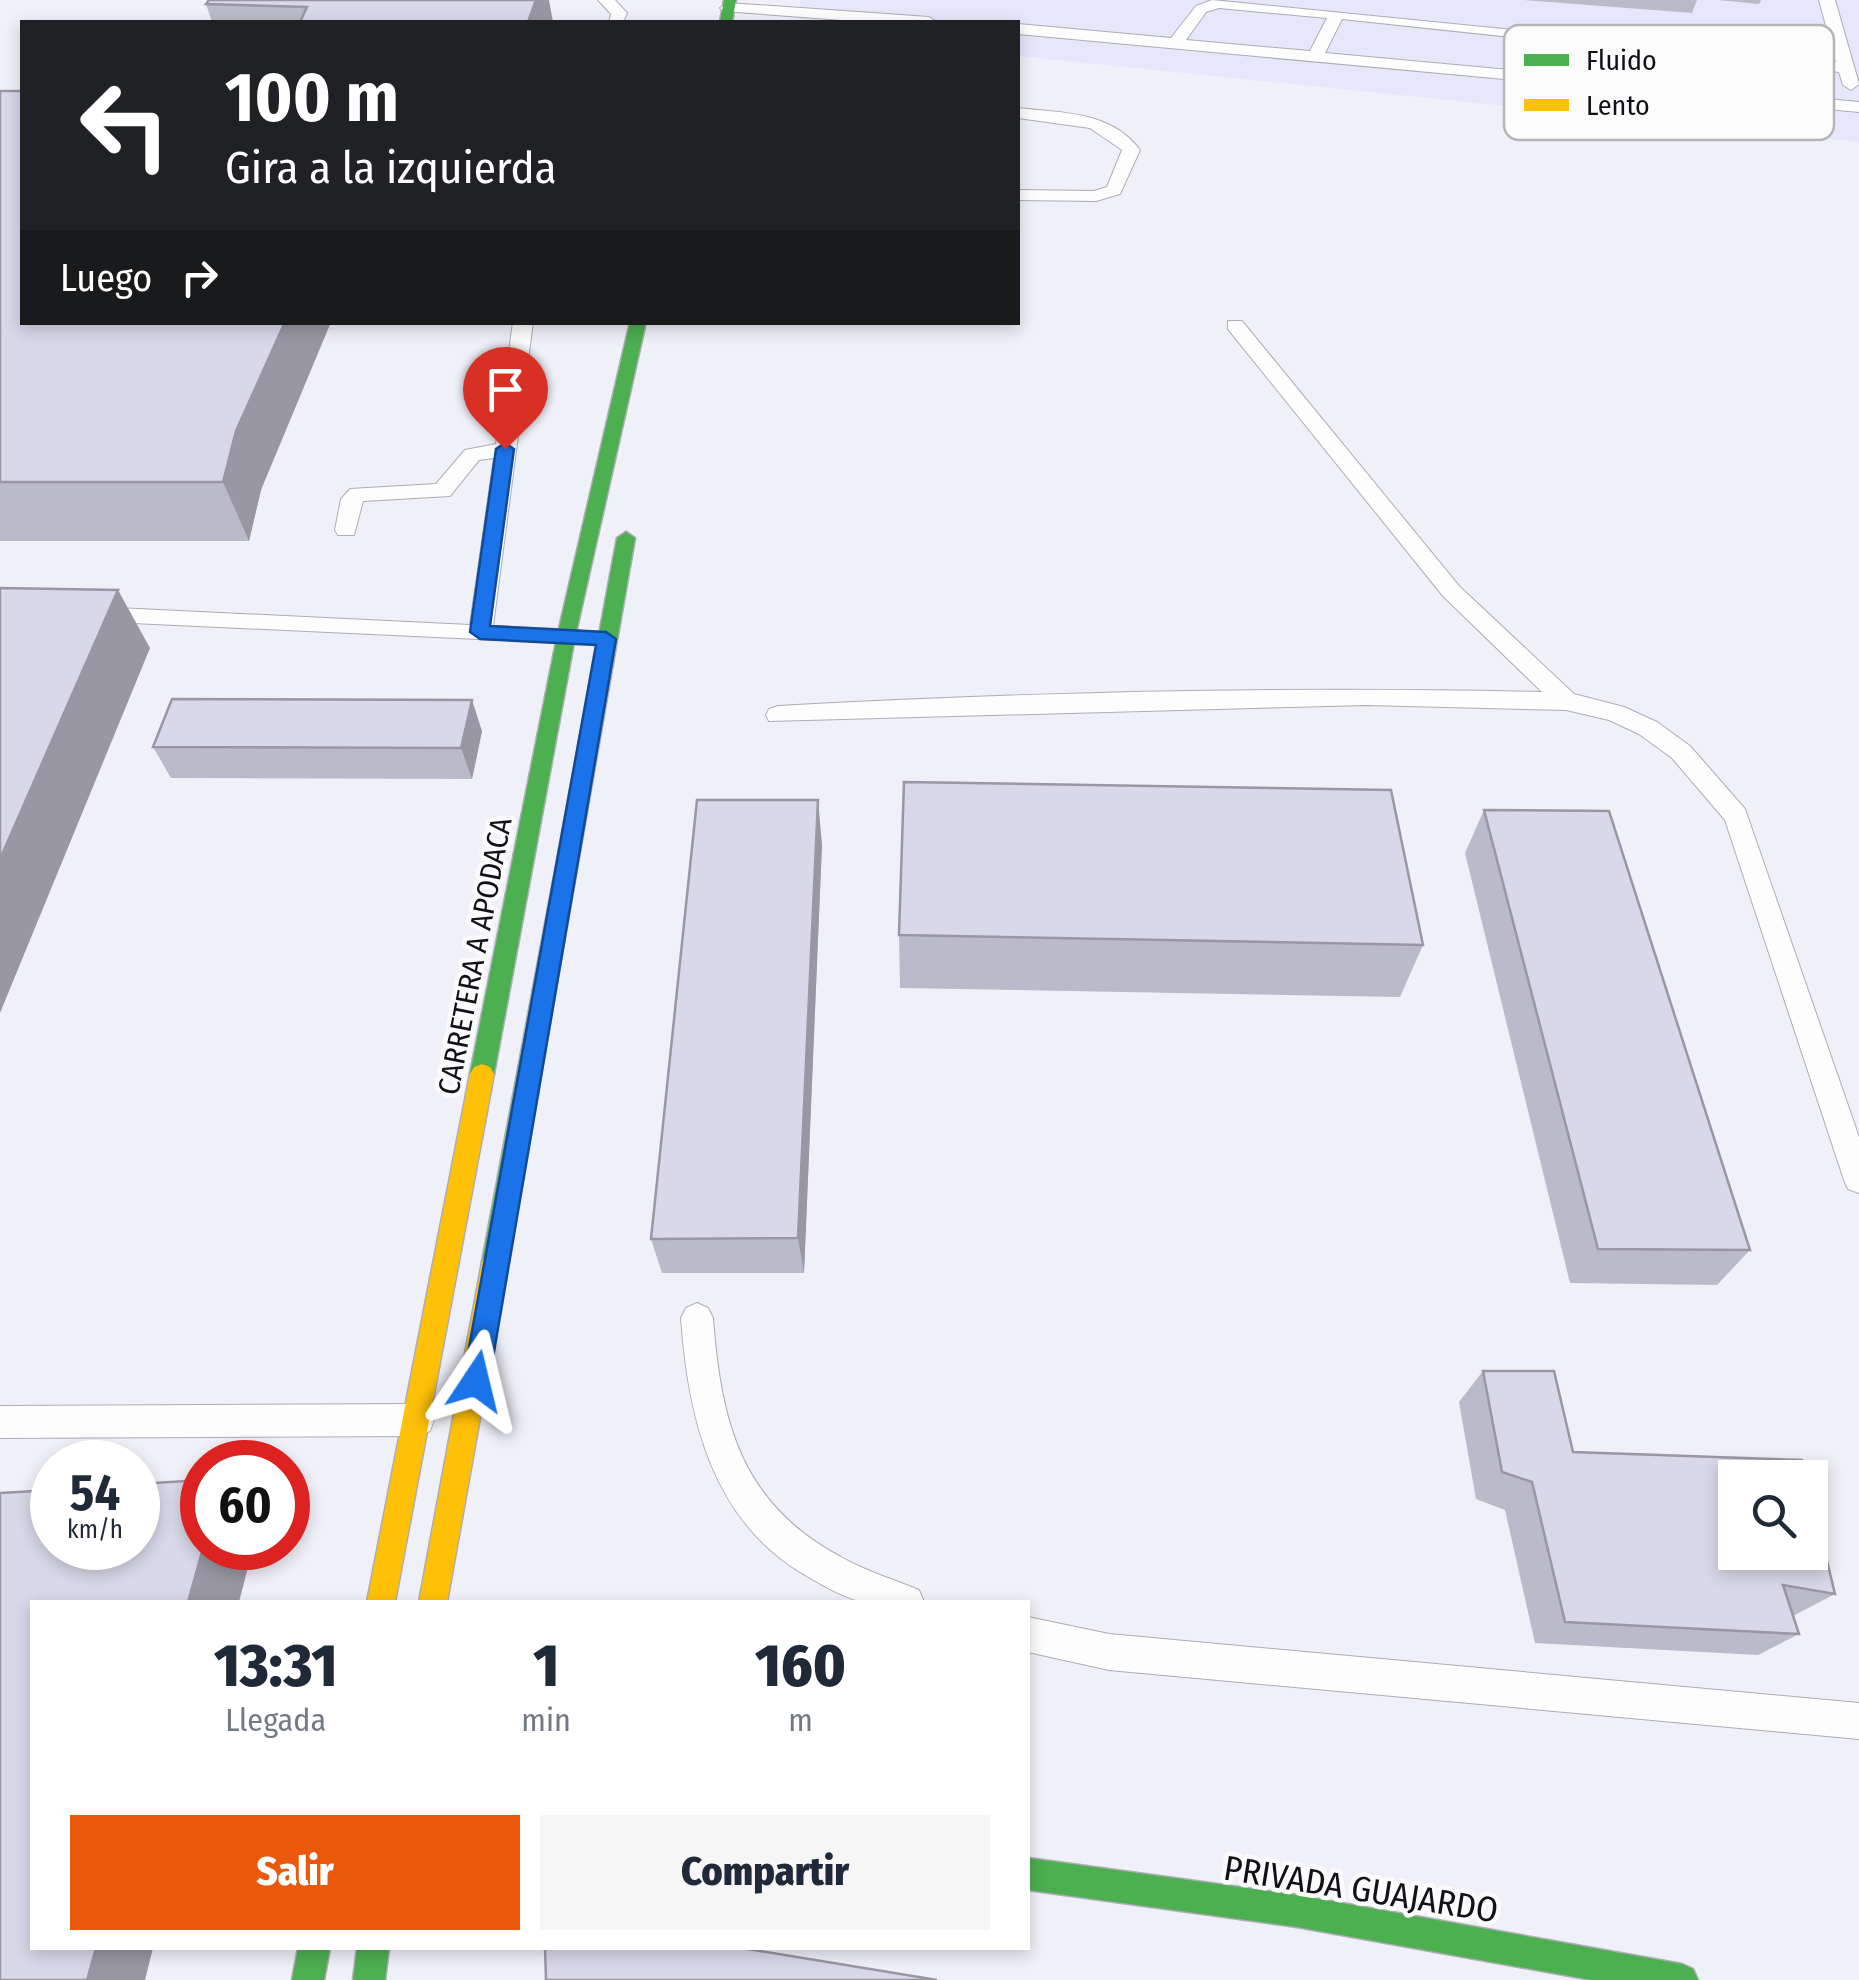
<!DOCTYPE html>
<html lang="es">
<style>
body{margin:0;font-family:"Fira Sans Condensed",sans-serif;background:#f6f6f7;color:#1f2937;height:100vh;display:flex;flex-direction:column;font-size:38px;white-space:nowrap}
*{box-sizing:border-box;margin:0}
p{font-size:32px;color:#747a83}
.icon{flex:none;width:55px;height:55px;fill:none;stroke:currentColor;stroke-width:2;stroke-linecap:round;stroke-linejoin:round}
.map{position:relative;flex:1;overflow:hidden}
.sheet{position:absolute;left:30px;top:1600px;width:1000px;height:350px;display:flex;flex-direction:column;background:#fff;border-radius:0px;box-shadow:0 5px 15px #0003}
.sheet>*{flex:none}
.top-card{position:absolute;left:20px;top:20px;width:1000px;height:305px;border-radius:0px;box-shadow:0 5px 15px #0003;background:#202124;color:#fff;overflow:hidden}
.tools{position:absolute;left:1718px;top:1460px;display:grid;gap:20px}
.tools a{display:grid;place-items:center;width:110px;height:110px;border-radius:0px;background:#fff;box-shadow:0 5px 15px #0003;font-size:50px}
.speed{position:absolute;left:30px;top:1440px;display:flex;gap:20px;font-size:50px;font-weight:700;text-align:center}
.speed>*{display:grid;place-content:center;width:130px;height:130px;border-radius:50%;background:#fff;box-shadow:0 5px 15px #0003;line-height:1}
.speed small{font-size:25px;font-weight:400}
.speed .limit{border:15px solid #d22;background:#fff;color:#111}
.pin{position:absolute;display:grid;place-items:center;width:85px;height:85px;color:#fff;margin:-102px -42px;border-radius:50% 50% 50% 0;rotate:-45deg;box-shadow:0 0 10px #0007}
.pin .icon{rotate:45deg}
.me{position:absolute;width:110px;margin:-55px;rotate:10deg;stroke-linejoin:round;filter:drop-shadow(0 0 8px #0008)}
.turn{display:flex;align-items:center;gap:35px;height:210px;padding:0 40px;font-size:45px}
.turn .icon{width:130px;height:130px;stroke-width:2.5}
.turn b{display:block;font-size:70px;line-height:85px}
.then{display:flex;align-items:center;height:95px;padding:0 40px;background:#0003;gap:20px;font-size:38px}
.eta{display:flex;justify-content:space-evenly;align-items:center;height:170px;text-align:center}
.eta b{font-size:60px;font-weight:800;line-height:70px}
.button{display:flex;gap:20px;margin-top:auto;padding:20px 40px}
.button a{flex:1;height:115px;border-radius:0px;background:#ea580c;color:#fff;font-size:40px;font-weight:800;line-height:115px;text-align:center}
.button a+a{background:#f6f6f7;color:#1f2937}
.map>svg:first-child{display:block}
.built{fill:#e7e7fb}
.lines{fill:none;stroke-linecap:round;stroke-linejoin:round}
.lane-casing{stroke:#adadb4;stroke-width:2}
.fast-casing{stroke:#adadb4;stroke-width:3}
.slow-casing{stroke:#adadb4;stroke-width:3}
.lane{fill:#fdfdfe;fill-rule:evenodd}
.fast{fill:#4caf50;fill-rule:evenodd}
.slow{fill:#ffc107;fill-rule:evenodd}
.wall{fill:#bbbac8}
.shaded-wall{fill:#9897a3}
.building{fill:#d9d8e9;stroke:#9897a3;stroke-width:2.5}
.route{fill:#1a73e8;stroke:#114b97;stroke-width:2.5}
.labels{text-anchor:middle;stroke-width:9;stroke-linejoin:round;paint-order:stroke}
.street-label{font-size:30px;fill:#111118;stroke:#fbfbfb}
.near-street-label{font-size:35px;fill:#111118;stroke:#fbfbfb}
.key{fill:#fbfbfb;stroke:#b5b5b7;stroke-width:2.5}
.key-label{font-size:28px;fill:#111118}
</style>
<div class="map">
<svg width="1859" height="1980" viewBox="0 0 1859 1980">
<rect width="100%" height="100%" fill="#f0f0f9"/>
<path class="built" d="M800,0h1059v142l-841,-86v-34h-219z"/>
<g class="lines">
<g class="lane-casing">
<path id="lane" d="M598,0h17l12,13 -4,9h-14l2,-8z
M1212,0l624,62 -17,-62h16l24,84 -8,6 -8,-5 -4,-13 -497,-53 -17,34 534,49v10l-841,-78v-10l153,14 25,-32zM1219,8l108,10 -17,33 -124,-11 20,-28z
M728,3l201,14 8,5h-68l-146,-11 -3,-3z
M1018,108c44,5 93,3 122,42l-20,44 -24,7 -78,-1v-10l76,1 13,-4 15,-37 -32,-22 -72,-10z
M1228,321h14l217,265 115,108 50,13 33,15 33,24 55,63 114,328v56l-11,-4 -4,-9 -119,-360 -53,-62 -33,-24 -30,-14 -43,-10 -200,-5 -597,16 -3,-6 3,-6 9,-3c254,-14 509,-20 764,-14l-99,-96 -215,-267z
M513,322h20l-40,304 87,4 12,8 -4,6 -498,-23v-12l8,-2 372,18 24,-167 -15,2 -29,36 -87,5 -9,34h-16l-3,-5 6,-31 9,-10 86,-5 29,-34 31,-6z
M697,1303l11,5 5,10c8,105 28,186 128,239 24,14 52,22 78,33l5,12c-19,0 -43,4 -61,0 -22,-5 -44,-19 -63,-30 -89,-55 -112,-156 -119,-254l5,-10z
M418,1404l12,5 4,11 -4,11 -12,5 -418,2v-32z
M1028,1617l81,17 750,69v36l-750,-69 -81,-18z"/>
</g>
<g class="fast-casing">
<path id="fast" d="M724,0h12l-4,22h-12z
M630,322h16l-71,315 -81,437 -4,7 -8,3 -8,-3 -4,-7 87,-437z
M626,532l9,6 -127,724 -4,8 -9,4 -9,-4 -4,-8 135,-724z
M1028,1858l269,37 385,69 11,5 5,11h-106l-295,-53 -269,-37z
M298,1948h32l-6,32h-32z
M357,1948h32l-4,32h-32z"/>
</g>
<g class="slow-casing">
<path id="slow" d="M482,1064l8,3 4,7 -99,528h-28l103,-528 4,-7z
M495,1250l9,4 4,8 -61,340h-28l63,-340 4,-8z"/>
</g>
<use href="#lane" class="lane"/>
<use href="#fast" class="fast"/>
<use href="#slow" class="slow"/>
</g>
<path class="wall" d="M209,0l344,22h-341l-6,-18z
M1524,0h173l-5,13z
M1718,0h43l-2,4z
M0,91l261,399 -12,51h-249z
M482,731l-10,48 -301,-1 -18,-31z
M1484,810l266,440 -33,35 -147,-2 -105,-430z
M822,844l-18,429h-142l-11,-34z
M899,935l524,10 -23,52 -500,-9z
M1483,1371l90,81 262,142 -42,22 6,18 -41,21 -223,-12 -30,-133 -29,-11 -17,-97z"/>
<path class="shaded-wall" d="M536,0h13l4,22h-25z
M285,322h46l-70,168 -12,51 -26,-59 13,-51z
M118,590l32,58 -150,365v-154z
M472,700l10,31 -10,48 -11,-31z
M818,800l4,44 -18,429 -6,-35z
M203,1548h50l-14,54h-51z
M96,1948h57l-8,32h-58z"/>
<path class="building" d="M209,0h327l-8,22h-228l7,-15 -101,-3z
M0,91h22v231h263l-49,109 -13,51h-223z
M0,588l118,2 -118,269z
M172,699l300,1 -11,48 -308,-1z
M904,782l487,8 32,155 -524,-10z
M697,800h121l-20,438 -147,1z
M1484,810l125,1 141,439 -152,-1z
M1483,1371h71l19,81 229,8 5,18h-72v74h75v-61l25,103 -52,-9 16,49 -234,-12 -33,-140 -30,-10z
M202,1480l1,68 -15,54h-156v346h64l-9,32h-87v-487l52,-3v58h86v-64z
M545,1948h197l195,32h-391z"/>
<path class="route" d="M505,443l9,6 -24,177 116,6 10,7 -127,742 -4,9 -9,4 -9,-4 -4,-9 133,-736 -116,-6 -10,-7 26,-183z"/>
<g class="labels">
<g class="street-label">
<text transform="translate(475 956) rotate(-79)" y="10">CARRETERA A APODACA</text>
</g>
<g class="near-street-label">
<text transform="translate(1361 1889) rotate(9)" y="12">PRIVADA GUAJARDO</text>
</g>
</g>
<rect x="1504" y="25" width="330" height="115" rx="15" class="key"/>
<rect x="1524" y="54" width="45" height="12" fill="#4caf50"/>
<rect x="1524" y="99" width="45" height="12" fill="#ffc107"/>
<g class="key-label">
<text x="1586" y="70">Fluido</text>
<text x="1586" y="115">Lento</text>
</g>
</svg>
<div class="tools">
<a><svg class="icon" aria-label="search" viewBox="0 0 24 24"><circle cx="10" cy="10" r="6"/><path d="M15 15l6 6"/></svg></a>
</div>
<div class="speed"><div>54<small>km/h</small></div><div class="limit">60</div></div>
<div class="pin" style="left:505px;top:449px;background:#d93025"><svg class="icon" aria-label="arrive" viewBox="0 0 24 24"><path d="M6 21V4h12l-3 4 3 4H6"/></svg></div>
<svg class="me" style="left:476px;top:1381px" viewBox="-20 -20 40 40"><path d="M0-17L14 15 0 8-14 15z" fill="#1a73e8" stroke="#fff" stroke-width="4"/></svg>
<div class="top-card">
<div class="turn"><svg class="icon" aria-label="left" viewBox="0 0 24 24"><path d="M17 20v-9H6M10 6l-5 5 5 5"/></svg><div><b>100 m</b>Gira a la izquierda</div></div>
<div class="then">Luego<svg class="icon" aria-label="right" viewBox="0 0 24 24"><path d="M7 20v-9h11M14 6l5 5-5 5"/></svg></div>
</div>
<section class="sheet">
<div class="eta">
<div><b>13:31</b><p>Llegada</p></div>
<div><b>1</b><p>min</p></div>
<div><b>160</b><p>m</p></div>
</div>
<div class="button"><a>Salir</a><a>Compartir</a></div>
</section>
</div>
